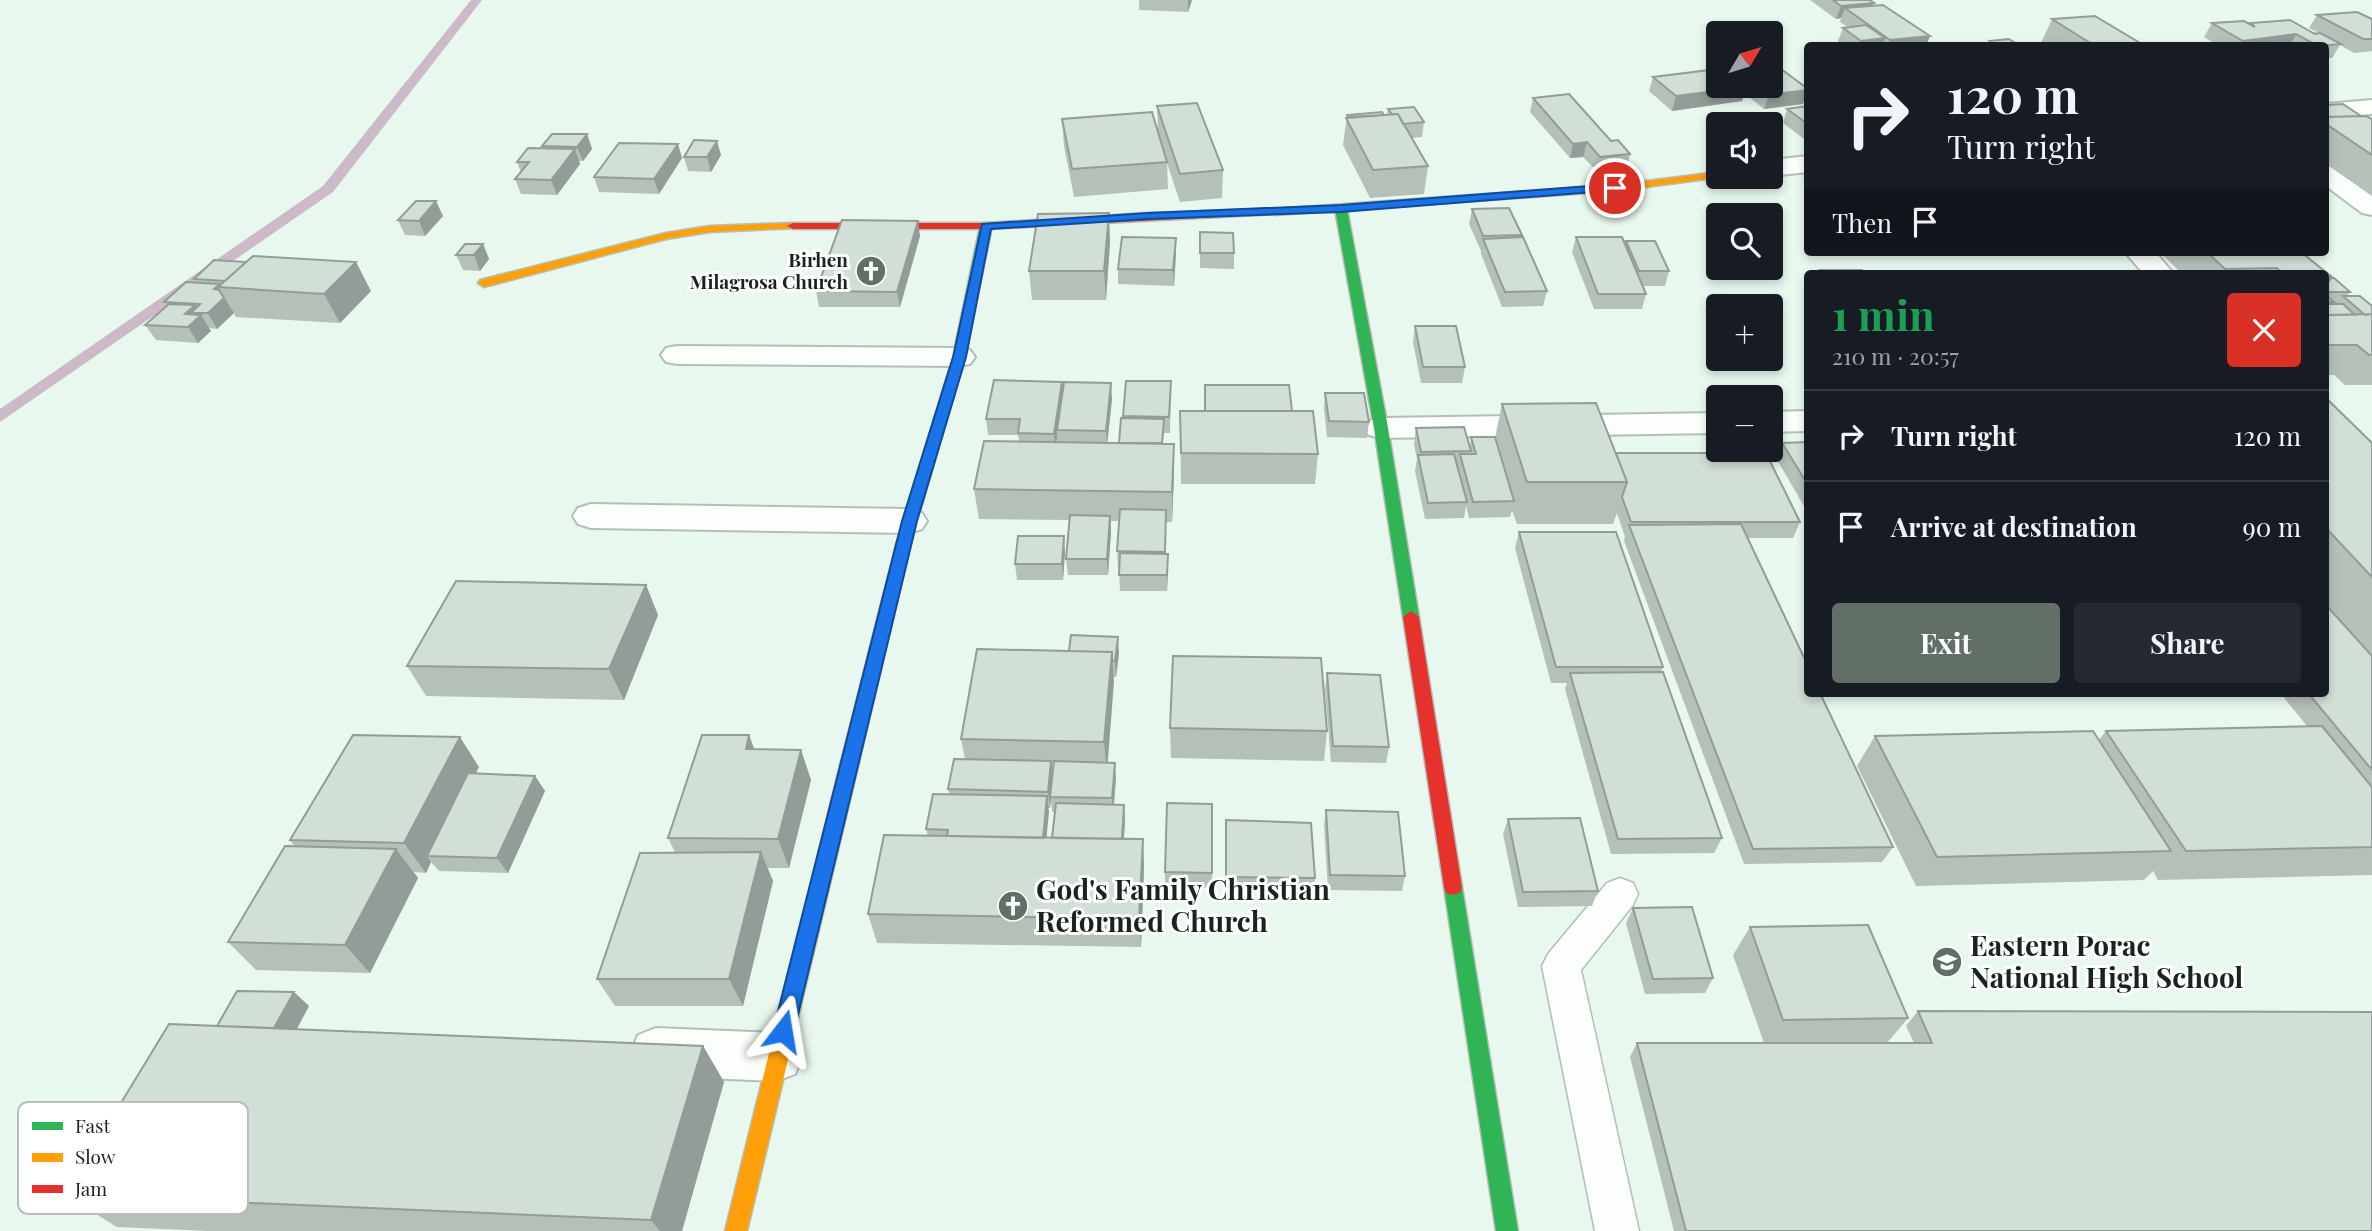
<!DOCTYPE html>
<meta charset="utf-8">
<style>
body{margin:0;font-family:"Playfair Display",serif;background:#242831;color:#f1f3f6;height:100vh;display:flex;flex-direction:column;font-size:26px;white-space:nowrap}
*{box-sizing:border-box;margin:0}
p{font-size:23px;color:#9ea1a6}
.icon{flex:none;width:38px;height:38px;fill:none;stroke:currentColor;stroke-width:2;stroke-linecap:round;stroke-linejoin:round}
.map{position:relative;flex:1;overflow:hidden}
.details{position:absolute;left:1804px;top:270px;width:525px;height:427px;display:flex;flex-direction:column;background:#171b24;border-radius:7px;box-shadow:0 4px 10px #0003}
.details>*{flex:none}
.guide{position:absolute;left:1804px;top:42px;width:525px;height:214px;border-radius:7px;box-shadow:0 4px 10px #0003;background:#171b24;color:#f1f3f6;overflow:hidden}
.needle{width:46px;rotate:52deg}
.fabs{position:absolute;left:1706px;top:21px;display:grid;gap:14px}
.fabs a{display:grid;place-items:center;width:77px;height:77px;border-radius:7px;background:#171b24;box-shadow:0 4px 10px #0003;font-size:35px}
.pin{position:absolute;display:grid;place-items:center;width:60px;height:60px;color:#fff;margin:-30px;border:4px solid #fff;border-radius:50%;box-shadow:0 2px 7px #0007}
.me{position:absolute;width:77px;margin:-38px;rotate:14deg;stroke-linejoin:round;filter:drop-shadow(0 0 5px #0008)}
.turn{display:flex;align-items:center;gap:24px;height:147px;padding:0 28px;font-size:32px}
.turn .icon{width:91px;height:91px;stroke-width:2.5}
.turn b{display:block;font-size:49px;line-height:60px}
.then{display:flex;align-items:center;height:66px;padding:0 28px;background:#0003;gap:14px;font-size:26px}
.round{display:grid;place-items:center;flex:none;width:74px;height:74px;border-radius:7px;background:#242831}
.summary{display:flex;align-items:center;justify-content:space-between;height:119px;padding:0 28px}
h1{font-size:42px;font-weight:700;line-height:52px;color:#1e9e55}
.cta{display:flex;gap:14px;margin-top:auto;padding:14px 28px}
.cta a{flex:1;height:80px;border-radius:7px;background:#616f66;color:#fff;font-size:28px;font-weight:700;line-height:80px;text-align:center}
.cta a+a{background:#242831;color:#f1f3f6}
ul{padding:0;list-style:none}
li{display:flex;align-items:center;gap:21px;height:91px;padding:0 28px;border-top:2px solid #363941}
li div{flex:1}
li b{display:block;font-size:26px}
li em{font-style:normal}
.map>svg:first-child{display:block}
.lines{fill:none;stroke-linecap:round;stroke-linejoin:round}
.stream{fill:#cdbac8;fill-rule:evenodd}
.lane-casing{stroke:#b3bfb6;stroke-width:3}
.street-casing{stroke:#b3bfb6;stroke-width:4}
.fast-casing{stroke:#b3bfb6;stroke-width:3}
.slow-casing{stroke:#b3bfb6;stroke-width:3}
.jam-casing{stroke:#b3bfb6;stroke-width:3}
.lane{fill:#fcfefc;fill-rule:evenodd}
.street{fill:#fcfefc;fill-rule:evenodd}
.fast{fill:#30b455;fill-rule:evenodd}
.slow{fill:#ff9f0a;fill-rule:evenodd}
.jam{fill:#e5322d;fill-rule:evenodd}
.wall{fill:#b5c0b8;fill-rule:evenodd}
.shaded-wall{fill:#939c96}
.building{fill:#d2dfd6;stroke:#939c96;stroke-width:2}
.route{fill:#1a73e8;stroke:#114b97;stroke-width:2}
.labels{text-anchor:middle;stroke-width:6;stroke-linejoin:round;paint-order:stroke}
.far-poi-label{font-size:19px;font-weight:bold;fill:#18251c;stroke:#fff;text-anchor:end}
.near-poi-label{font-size:28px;font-weight:bold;fill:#18251c;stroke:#fff;text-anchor:start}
.key{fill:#fff;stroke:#babebb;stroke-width:2}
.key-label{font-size:19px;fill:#18251c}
</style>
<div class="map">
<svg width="2372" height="1231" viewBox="0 0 2372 1231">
<rect width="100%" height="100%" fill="#e9f8ee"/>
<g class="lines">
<path class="stream" d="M471,0h11l-149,192 -333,230v-13l323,-223z"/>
<g class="lane-casing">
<path id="lane" d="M1620,878l13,5 5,11 -5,11 -52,65 58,261h-44l-53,-265 6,-12 59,-71z"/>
</g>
<g class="street-casing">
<path id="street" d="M2372,100v14l-46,4v-14z
M1808,156v16l-37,4v-16z
M2326,166l9,2 37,27v20l-10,-2 -36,-27z
M2125,252h30l18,21h-30z
M677,346l282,2 11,2 5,7 -5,7 -11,2 -282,-2 -11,-2 -5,-7 5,-7z
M1808,411v20l-37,1v-20z
M1718,413v20l-337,5 -12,-3 -5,-7 5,-7 12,-3z
M591,504l318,5 13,4 5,8 -5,8 -13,4 -318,-5 -13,-4 -5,-8 5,-8z
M656,1028l121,5 18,7 7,17 -7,17 -18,7 -121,-5 -18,-7 -7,-17 7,-17z"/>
</g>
<g class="fast-casing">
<path id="fast" d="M1341,206l6,3 41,219 31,189 -8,6 -8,-6 -29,-189 -39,-219z
M986,223l6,3 -27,131 -55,188 -7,5 -7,-5 57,-188 27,-131z
M1453,879l7,2 2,6 56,344h-22l-52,-344 2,-6z"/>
</g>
<g class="slow-casing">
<path id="slow" d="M1718,172v5h4l-107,14 -340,24 -6,-3 6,-3 340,-24z
M793,223l6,3 -2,2 -87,4 -44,7 -182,48 -6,-4 2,-3 186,-47 44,-7z
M850,755l6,2 3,5 -112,469h-22l116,-469 3,-5z"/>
</g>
<g class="jam-casing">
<path id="jam" d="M1275,209l6,3 -2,2 -293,15h-193l-6,-3 6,-3h193l162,-10z
M903,540l7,5 -51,217 -3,5 -6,2 -6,-2 -3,-5 55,-217z
M1411,611l8,6 43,270 -2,6 -7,2 -7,-2 -2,-6 -41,-270z"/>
</g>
<use href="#lane" class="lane"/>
<use href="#street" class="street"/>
<use href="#fast" class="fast"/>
<use href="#slow" class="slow"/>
<use href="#jam" class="jam"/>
</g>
<path class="wall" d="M1139,0h53l-4,12 -49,-2z
M1810,0h60l3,6 57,30 -4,10h-82l-6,-5 5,-13 5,-1 -8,-5 1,-4 -5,1z
M2317,15l55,4v32l-18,2 -14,-8 -8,13h-6v-12h-107l-15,-9 8,-14 38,1 1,-1 68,10 -10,-5z
M2052,19l93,27h-103l-2,-1z
M1990,41l30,5h-32z
M1653,77l65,9h53l32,18 -39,5 -19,-15 -3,7 -70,10 -23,-20z
M1533,98l78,43 19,13 -3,14 -30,3 -14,-14 -13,1 -40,-46z
M2326,105l46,14v77l-46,-32z
M1157,106l66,64 -1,28 -42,4 -13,-39 1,26 -94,8 -10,-51 -2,-27 96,12z
M1808,106v36l-25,-19 4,-14z
M1388,109l36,13 -2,15 -11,1 17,28 -4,28 -54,4 -27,-53 4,-30h40z
M587,134l5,15 -9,12h-4l1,3 -23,31 -36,-1 -6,-15 6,-7 -4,-10 26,-13 -1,-3z
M721,155l-10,17 -23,-1 -4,-14z
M682,158l-23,36 -60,-2 -5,-15z
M1472,209l50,26v3l25,53 -4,15 -41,1 -21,-53v-3l-12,-27z
M443,216l-18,20 -20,-1 -7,-15z
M1200,232l34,21v16l-34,-1z
M920,236l-20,71h-81l-3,-16z
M1576,237l49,8 1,-4 43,30 -4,15h-22l3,8 -4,15h-48l-22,-57z
M1110,242l-4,58h-74l-3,-29z
M483,244l6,15 -9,12 -17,-1 -7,-15z
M2160,252h141l31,25 -1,1 19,14 -3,4 25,10v79h-27l-11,-10h-8v-102h-145z
M1176,253l-2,33 -56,-2v-15z
M194,279l177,12 -31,32 -104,-6 -2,-4 -17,16 -8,-1 2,3 -13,12 -42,-3 -11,-15 21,-19 -2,-4 32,-19z
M1415,326l50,41 -3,16h-41l-8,-41z
M1126,381h45l-1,52h-6l-1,10 11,1v30l-2,48h-6l-1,32h3v16l-1,21h-47l-1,-23h-1l-1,-17 2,-30h-8v11l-3,43h-40l-2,-16 4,-39 -91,-1 -5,-30 45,-48 -1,-6h-30l-2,-16 77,-29 49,9 -5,44h12l4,-25z
M1325,393l44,29 -2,16 -40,-1 -3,-28z
M2326,398l46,45v432l-214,5 -5,-9 -9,9 -228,6 -59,-120 18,-30 224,4 7,-9 201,-5 -27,-33h46z
M1502,404l114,49 184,69 -7,16h-46l146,309 -11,15 -138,2 -120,-323 1,-4 -8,-24 -4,11h-96l-5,-14 -2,7 -41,1 -3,-12 -2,12 -39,1 -10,-48 2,-12 -3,-15 2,-16 54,18 1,-9 24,1z
M1180,411h112l26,43 -3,30h-134z
M1808,442v71l-32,-55 6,-15z
M1519,532l144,135 -2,5 61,166 -8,15 -103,1 -46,-165 2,-6h-16l-36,-135z
M1065,552l-2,28h-46l-2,-16z
M646,585l12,30 -34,85 -198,-4 -19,-30z
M1119,653l-3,24h-3l-6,85 9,16 -2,26 10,1 1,15 -1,19h19l1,29 -3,79 -264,-4 -9,-29 60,-78 -2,-7 24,-34 -2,-6 17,-30 -4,-20zM1051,800l1,12h3l-3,26h-6l2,-30h2z
M1327,673l62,74 -3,16 -55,-1 -6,-73z
M1170,728l157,3 -3,30 -153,-3z
M749,735l5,14 47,1 10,30 -22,88h-22l6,13 -30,125h-128l-18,-27 78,-127 -7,-14z
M479,767l-4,6 60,3 10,15 -37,82 -69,-2 -8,-9 -5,11 -12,-1 4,6 -48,95 -114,-3 -28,-28 67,-95 -5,-7z
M1212,804v84l-47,-1v-15z
M1326,810l79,66 -3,15 -74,-1 -4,-65z
M1508,819l90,72 -6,15 -74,1 -15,-73z
M1226,836l89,42 -2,15 -88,-1z
M1633,908l80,70 -8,15 -60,1 -19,-71z
M1750,927l158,91 -21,25h27l-8,-17 12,-15 454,220h-698l-44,-174 7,-14h127l-31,-88z
M309,1006l-13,23 407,17 21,36 -42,149h-473l-92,-4 -52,-32 152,-169z"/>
<path class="shaded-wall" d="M1188,0h4l-4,12z
M1874,3l-5,13 -24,-8 -4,10 -5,1 5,-13z
M2296,34l-6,12h-40l-4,-2 -1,2h-4l2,-5z
M1930,36l-4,10h-38l2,-6z
M1885,38l-2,8h-23l1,-5z
M1747,87l-5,14 -70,10 4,-15z
M1808,90l-5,14 -39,5 5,-14z
M587,134l5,15 -9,12 -6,-14z
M717,141l4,14 -10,17 -4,-15z
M1587,142l-4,15 -13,1 3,-14z
M678,144l4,14 -23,36 -5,-15z
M575,149l5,15 -23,31 -6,-15z
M436,201l7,15 -18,20 -6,-15z
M1109,213l1,29 -4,58 -2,-29z
M918,221l2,15 -20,71 -3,-15z
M1176,238v15l-2,33 -1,-16z
M483,244l6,15 -9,12 -6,-16z
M356,262l15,29 -31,32 -16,-29z
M220,284l-2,3 16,26 -17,16 -9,-16 6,-24z
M195,305l5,8h-9l5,7 5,-5 10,16 -13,12 -10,-16 -3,-13z
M1062,382l1,15 -6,33v7l-2,13 -1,-16z
M1111,383l1,16 -5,47 -1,-15z
M1174,444v30l-2,48v-30z
M1110,516l1,16 -3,43 -1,-16z
M1064,536l1,16 -2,28 -1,-16z
M1168,554v16l-1,21v-16z
M646,585l12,30 -34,85 -15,-31z
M1118,637l1,16 -3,24 -1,-16z
M1112,652l2,30 -7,90 -3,-30z
M749,735l11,30 -14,-16z
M460,737l19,30 -45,89h-7l4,6 -5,11 -22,-30z
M801,750l10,30 -22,88 -11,-29z
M1051,761l2,16 -3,31 -2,-16z
M1115,763l1,15 -3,36 -1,-16z
M535,776l10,15 -37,82 -11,-15z
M1047,796l2,16 -5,52 -2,-16z
M1124,805l1,15 -3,45v-16z
M1143,839l1,29 -3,79 -2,-28z
M396,849l22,29 -48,95 -25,-28z
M761,852l12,29 -30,125 -14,-27z
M294,992l15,14 -20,38 -15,-14z
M703,1046l21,36 -42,149h-22l-9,-11z"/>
<path class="building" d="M1833,0h37l4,3 -33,3z
M1883,5l47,31 -40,4 -45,-32z
M2357,12l15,7v20h-9l-46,-24z
M2095,16l50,30h-50l-43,-27z
M2290,20l25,14 5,-1 21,11 -23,2 -22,-12 -53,7 -31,-18 32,-2 11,6 -4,-4z
M1866,25l19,13 -24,3 -18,-13z
M2009,39l11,7h-22l-8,-5z
M2268,42l6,4h-24l-4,-2z
M1718,69v17h27l2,1 -71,9 -23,-19z
M1781,69l27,20v1l-39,5 -12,-9h14v-15z
M1569,94l42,47 7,-1 12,14 -30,3 -13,-15 -14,2 -40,-46z
M1197,103l26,67 -43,4 -23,-68z
M2343,104l18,12 -33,1 -2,-2v-10z
M1808,106v18l-21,-15z
M1414,107l10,15 -21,2 -5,-10h-6l-4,-5z
M1152,112l15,50 -95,7 -10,-50z
M1382,112l2,3 -36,2 -1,-2z
M1398,114l30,52 -55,4 -27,-52z
M2366,116l6,3v36l-46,-31v-7z
M552,134h35l-10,13 -35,-1z
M694,140l23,1 -10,16h-23z
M619,143l59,1 -24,35 -60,-2z
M528,148l47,1 -24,31 -36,-1 14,-17h-12z
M416,201h20l-17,20 -21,-1z
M1509,208l13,27 -39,1 -11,-27z
M1109,213l-5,58h-75l9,-57z
M842,220l76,1 -21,71 -81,-1z
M1200,232l33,1 1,20h-34z
M1122,237l54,1 -3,32 -55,-1z
M1523,237l24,54 -42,1 -22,-53z
M1576,237h46l24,57h-48z
M1626,241h29l14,30h-30z
M465,244h18l-9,11h-18z
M2207,252h94l31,25h-6v-4h-43l-6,-5 -52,1z
M253,256l103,6 -32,32 -106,-7z
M214,260l32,2 -21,19 -31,-2z
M1820,270h42l2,3h-42z
M2331,278h3l16,14h-21l-3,-3v-3z
M186,282l34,2 -6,5 5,1 5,8 -16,15h-17l9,-9 -36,-2z
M2326,296l8,6h-8z
M2343,296h17l12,10v8l-7,1z
M169,304l26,1 -10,9 16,1 -13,12 -43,-2z
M2326,304h17l12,11h-29z
M2372,314v41h-3l-12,-10h-28l-3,-2v-28z
M1415,326h41l9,41h-42z
M994,380l68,2 -8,52 -36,-1 2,-14h-34z
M1126,381h45l-2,36 -46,-1z
M1064,382l47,1 -5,48 -49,-1z
M1205,385h84l3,26h-87z
M1325,393h39l5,29 -40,-1z
M2326,398l46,45v134l-46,-49z
M1596,403l31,79h-100l-25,-78z
M1180,411h133l5,43 -137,-1z
M1121,418l43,1 -2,24h-43z
M1464,427l7,24 -50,1 -5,-24z
M1471,437h24l19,64 -41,1 -13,-48h16z
M984,441l190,3 -2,48 -198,-3z
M1808,442v43l-26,-42z
M1616,453h150l34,69h-169l-9,-25 5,-15z
M1454,454l13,48 -39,1 -10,-48z
M1120,509l46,1 -1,42 -48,-1z
M1070,515l40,1 -3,43h-41z
M1741,524l67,142v27h12l73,154 -140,2 -124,-324z
M1519,532h97l47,135h-107z
M1018,536h46l-2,28h-47z
M1120,553l48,1 -1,21h-48z
M456,581l190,4 -37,84 -202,-3z
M2326,605l46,51v114l-64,-77h18z
M1071,635l47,2 -3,24h-3v-9l-43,-1z
M977,649l135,3 -8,90 -143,-3z
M1173,656l148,2 6,73 -157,-3z
M1663,672l59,166 -104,1 -48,-166z
M1327,673l53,2 9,72 -56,-1z
M2322,726l50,61v60l-186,4 -80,-120z
M2093,731l78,120 -234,6 -62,-121z
M353,735l107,2 -56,106 -114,-3z
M702,735h47l-3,14 55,1 -23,89 -110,-1z
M954,759l97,2 -3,31 -100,-3z
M1054,761l61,2 -3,35 -62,-1z
M468,773l67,3 -38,82 -70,-2z
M933,794l114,2 -4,42 -96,-2 1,-6 -22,-1z
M1056,803l68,2 -2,34 -70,-1z
M1167,803l45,1v69l-47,-1z
M1326,810l72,2 7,64 -75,-1z
M1580,818l18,73 -75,1 -15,-73z
M1226,820l85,3 4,55 -89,-1z
M884,835l259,4 -4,80 -271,-5z
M285,846l111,3 -51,96 -117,-3z
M761,852l-32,127h-132l43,-126z
M1692,907l21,71 -60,1 -20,-71z
M1868,925l40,93 -125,2 -33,-93z
M237,991l57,1 -20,36 -57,-2z
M1918,1011l454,1v219h-686l-49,-188h295z
M169,1024l534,22 -52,174 -586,-25z"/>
<path class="route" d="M1615,184l6,4 -2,2 -278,22 -193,7 -157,10 -25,128 -49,164 -123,510 -3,6 -8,3 -7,-3 -3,-6 129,-510 51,-164 29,-133 166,-11 193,-8z"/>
<defs>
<g id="church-disc" transform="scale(1.575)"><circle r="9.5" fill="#616f66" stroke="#fff"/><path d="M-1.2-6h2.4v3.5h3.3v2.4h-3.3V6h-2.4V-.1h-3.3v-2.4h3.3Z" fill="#fff"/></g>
<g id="school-disc" transform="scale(1.575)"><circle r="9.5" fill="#616f66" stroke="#fff"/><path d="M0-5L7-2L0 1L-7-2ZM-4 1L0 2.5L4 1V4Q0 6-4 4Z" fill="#fff"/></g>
</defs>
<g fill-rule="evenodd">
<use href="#church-disc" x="871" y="271"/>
<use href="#church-disc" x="1013" y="906"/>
<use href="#school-disc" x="1947" y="962"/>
</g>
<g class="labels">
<g class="far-poi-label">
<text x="848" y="267">Birhen<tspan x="848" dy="22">Milagrosa Church</tspan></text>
</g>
<g class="near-poi-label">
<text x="1036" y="900">God's Family Christian<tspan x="1036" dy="32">Reformed Church</tspan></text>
<text x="1970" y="956">Eastern Porac<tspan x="1970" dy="32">National High School</tspan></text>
</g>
</g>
<rect x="18" y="1102" width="230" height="112" rx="10" class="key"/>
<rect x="32" y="1122" width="31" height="8" fill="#30b455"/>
<rect x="32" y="1153" width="31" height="9" fill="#ff9f0a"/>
<rect x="32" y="1185" width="31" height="8" fill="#e5322d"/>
<g class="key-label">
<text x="75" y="1133">Fast</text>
<text x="75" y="1164">Slow</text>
<text x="75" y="1196">Jam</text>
</g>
</svg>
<div class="fabs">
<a><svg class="needle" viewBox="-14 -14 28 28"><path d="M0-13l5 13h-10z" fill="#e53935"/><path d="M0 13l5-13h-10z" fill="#9ea1a6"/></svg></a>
<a><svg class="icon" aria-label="sound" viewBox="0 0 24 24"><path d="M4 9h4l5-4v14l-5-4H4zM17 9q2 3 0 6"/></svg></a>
<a><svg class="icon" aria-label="search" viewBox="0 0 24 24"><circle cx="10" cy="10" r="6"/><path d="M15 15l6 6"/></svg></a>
<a>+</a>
<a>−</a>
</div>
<div class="pin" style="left:1615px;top:188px;background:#d93025"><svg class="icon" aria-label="arrive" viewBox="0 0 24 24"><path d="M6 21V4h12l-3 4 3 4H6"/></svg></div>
<svg class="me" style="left:783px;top:1031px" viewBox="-20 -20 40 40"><path d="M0-17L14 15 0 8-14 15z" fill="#1a73e8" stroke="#fff" stroke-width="4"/></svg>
<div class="guide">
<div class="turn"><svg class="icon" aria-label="right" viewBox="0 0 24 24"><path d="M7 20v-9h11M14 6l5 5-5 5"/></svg><div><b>120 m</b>Turn right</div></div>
<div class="then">Then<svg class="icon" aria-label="arrive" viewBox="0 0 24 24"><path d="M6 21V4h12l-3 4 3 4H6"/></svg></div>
</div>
<section class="details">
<div class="summary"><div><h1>1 min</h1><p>210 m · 20:57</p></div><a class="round" style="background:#d93025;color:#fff"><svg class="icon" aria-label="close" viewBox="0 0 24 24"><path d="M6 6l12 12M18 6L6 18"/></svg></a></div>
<ul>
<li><svg class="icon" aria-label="right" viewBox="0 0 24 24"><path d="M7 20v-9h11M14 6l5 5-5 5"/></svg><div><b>Turn right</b></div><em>120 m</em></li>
<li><svg class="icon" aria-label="arrive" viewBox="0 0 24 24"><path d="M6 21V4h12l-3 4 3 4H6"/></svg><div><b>Arrive at destination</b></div><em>90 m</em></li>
</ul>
<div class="cta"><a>Exit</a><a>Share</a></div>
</section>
</div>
